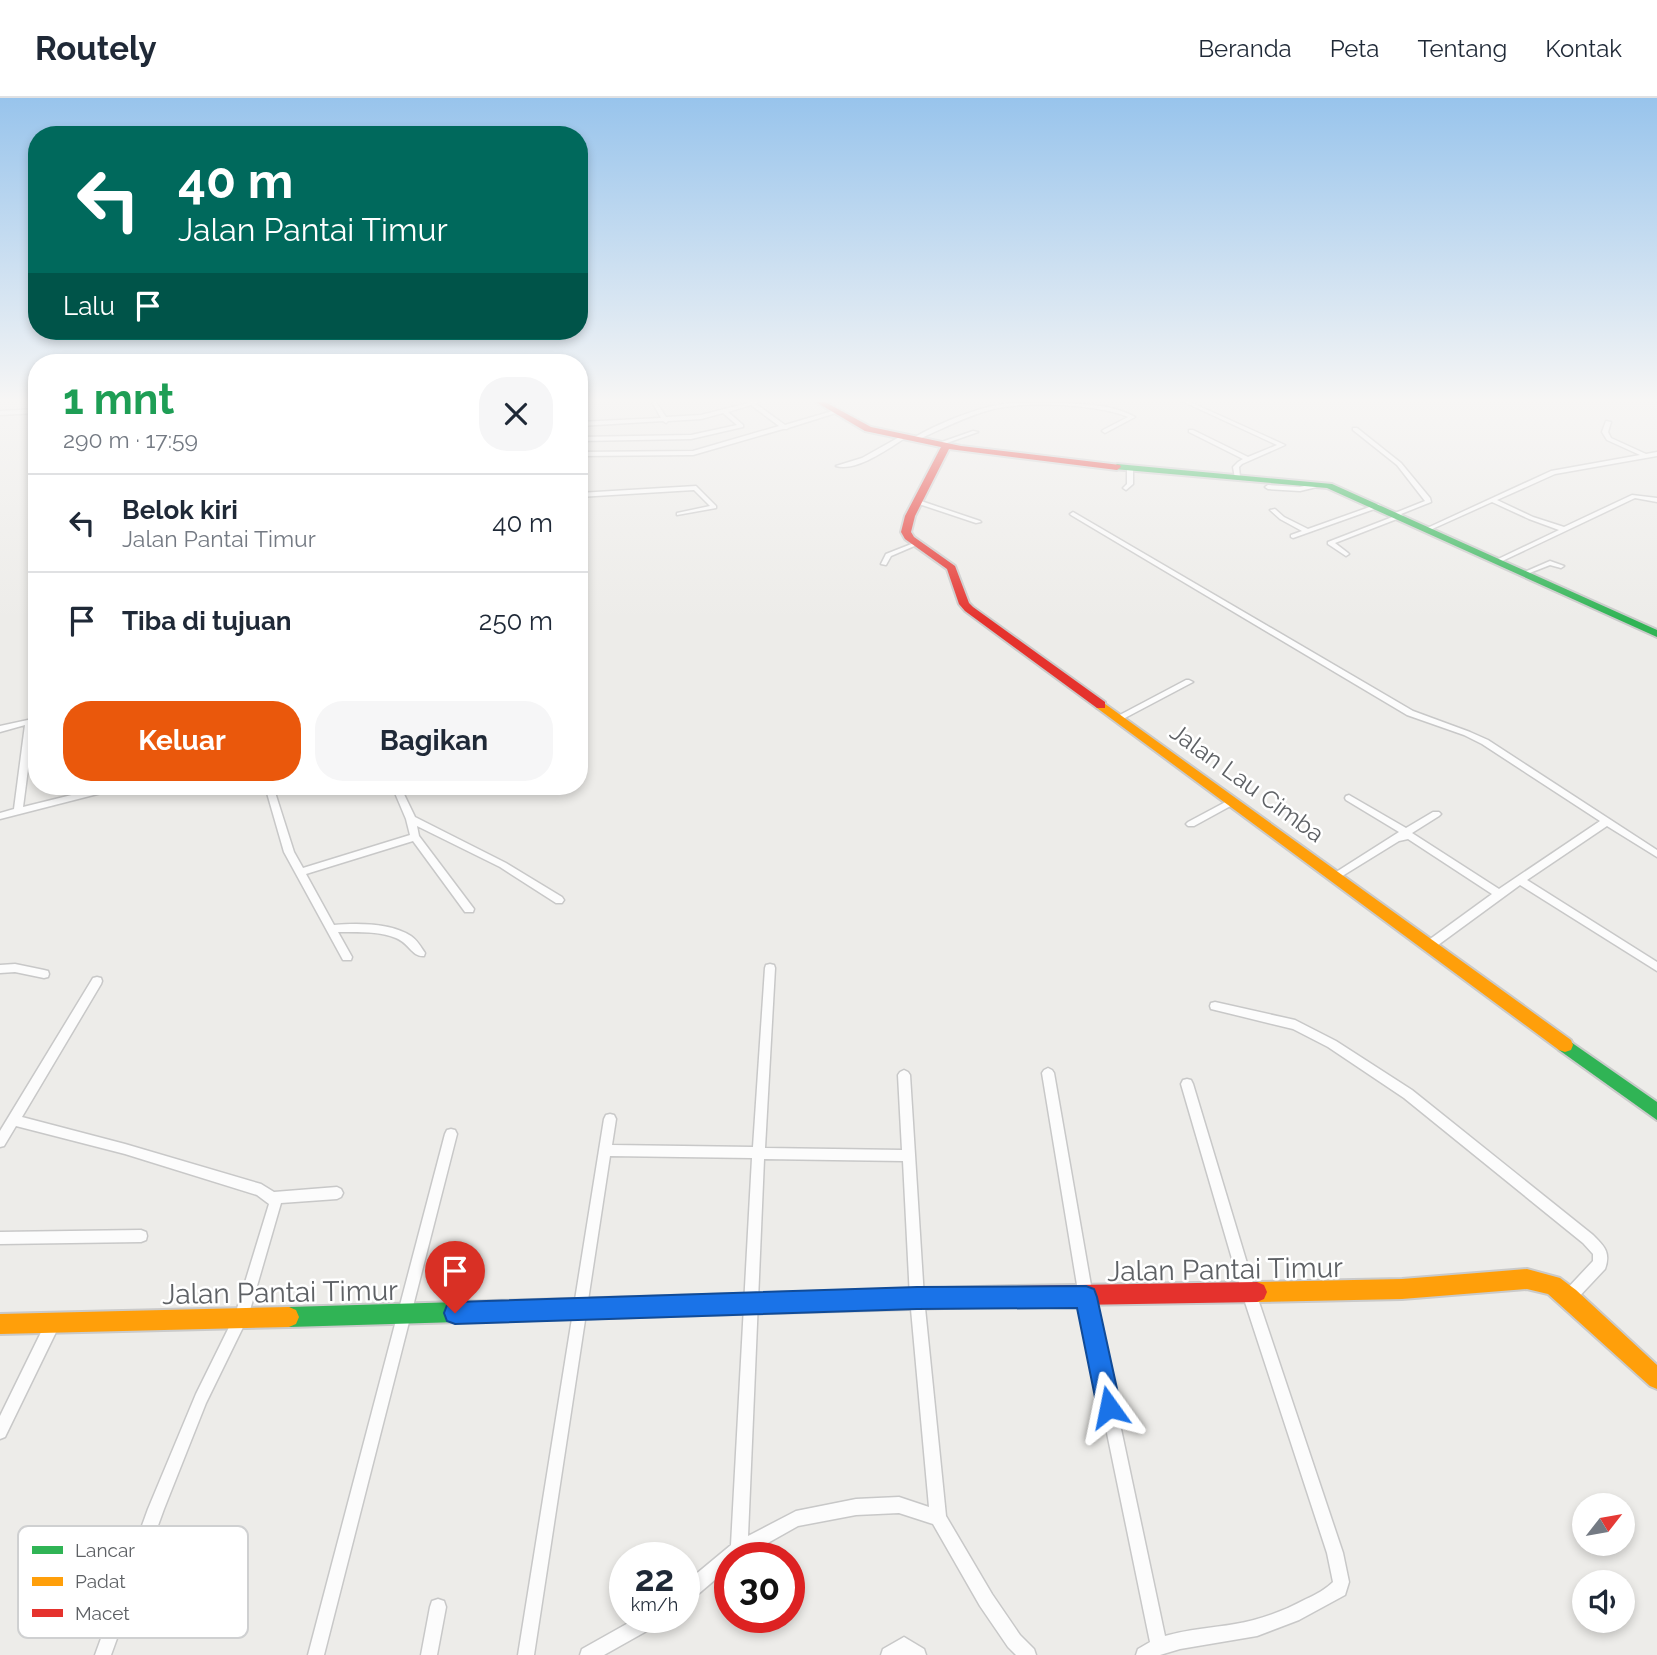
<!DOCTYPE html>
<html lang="id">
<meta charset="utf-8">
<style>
body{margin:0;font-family:Raleway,sans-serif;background:#f6f6f7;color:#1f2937;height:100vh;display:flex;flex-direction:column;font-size:26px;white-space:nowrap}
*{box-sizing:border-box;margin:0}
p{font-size:23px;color:#747a83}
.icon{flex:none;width:38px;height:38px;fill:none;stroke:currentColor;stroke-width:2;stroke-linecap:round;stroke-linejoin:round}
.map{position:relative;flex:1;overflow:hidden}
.panel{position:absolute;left:28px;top:256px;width:560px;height:441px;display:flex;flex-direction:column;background:#fff;border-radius:28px;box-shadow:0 4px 10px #0003}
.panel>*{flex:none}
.hud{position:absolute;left:28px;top:28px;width:560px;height:214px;border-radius:28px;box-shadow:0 4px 10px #0003;background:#00695c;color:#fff;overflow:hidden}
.needle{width:46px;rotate:59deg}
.tools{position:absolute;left:1572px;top:1395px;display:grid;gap:14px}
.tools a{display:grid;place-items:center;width:63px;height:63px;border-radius:50%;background:#fff;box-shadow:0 4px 10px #0003;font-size:35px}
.speed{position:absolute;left:609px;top:1444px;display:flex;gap:14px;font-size:35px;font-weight:700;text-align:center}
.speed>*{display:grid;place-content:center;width:91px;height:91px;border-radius:50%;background:#fff;box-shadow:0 4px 10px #0003;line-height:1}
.speed small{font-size:18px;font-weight:400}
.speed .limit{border:10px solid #d22;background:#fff;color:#111}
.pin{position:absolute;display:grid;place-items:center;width:60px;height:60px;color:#fff;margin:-72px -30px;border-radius:50% 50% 50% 0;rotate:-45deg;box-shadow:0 0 7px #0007}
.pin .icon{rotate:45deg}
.me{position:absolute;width:77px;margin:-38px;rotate:348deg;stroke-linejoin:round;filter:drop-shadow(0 0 5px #0008)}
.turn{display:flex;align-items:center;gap:24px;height:147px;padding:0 35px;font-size:32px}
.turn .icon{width:91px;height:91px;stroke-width:2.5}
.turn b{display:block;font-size:49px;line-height:60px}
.then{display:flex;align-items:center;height:66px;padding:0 35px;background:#0003;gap:14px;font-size:26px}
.round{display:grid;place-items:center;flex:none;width:74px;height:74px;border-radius:28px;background:#f6f6f7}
.head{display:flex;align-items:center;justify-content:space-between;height:119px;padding:0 35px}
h1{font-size:42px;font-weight:700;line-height:52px;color:#1e9e55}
.cta{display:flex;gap:14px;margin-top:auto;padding:14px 35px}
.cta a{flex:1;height:80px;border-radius:28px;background:#ea580c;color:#fff;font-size:28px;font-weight:700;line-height:80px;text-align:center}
.cta a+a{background:#f6f6f7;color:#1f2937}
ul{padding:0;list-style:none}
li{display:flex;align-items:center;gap:21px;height:98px;padding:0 35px;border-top:2px solid #e0e1e3}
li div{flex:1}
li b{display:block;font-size:26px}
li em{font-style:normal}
header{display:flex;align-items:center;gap:42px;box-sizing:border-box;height:98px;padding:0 35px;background:#fff;border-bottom:2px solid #e0e1e3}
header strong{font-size:33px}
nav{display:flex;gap:38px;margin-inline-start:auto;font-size:24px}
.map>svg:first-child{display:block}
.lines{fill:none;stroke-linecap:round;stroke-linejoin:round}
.street-casing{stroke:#c8c8c8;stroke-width:3}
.fast-casing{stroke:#cacaca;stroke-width:4}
.slow-casing{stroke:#cacaca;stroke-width:4}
.jam-casing{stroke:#cacaca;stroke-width:4}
.street{fill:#fcfcfc;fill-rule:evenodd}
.fast{fill:#30b455;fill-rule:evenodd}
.slow{fill:#ff9f0a;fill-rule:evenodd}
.jam{fill:#e5322d;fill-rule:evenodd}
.route{fill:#1a73e8;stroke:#114b97;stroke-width:2}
.labels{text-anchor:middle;stroke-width:5;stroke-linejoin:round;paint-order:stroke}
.street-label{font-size:24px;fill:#5e6165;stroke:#fff}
.near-street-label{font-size:28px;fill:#5e6165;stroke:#fff}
.key{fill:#fff;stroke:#cfd0d1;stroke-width:2}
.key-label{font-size:19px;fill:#5e6165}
</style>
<header>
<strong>Routely</strong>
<nav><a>Beranda</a><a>Peta</a><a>Tentang</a><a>Kontak</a></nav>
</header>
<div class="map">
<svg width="1657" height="1557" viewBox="0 0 1657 1557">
<rect width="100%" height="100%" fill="#edece9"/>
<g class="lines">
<g class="street-casing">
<path id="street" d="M652,304h4l10,15 35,-2 47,-12v-1h11l-3,2 29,21 51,-15 3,2 -51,16 -1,1h-4l-90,26 -114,1v-4l114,-1 86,-25 -28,-21 -23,7 15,13v2l-52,12 -112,2v-4l112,-2 46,-10 -14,-12 -22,6 -33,2 -2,2 -3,-2 -84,5v-4l82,-4z
M1184,304h6l95,43 -43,19 -3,3 1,10 -5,1 -2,-11 5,-5 5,-3 -54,-27v-2h4l55,27 29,-12z
M1043,305c29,1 66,-1 92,14l-30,16 -3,-2 1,-1 25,-13c-31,-13 -103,-16 -135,-8 -27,7 -51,20 -76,31l-5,-1c21,-13 57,-28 81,-33 16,-4 33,-3 50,-3z
M37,311v4l-37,2v-4z
M1606,323l5,1 -3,10 3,6 35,16 11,-2v4l-102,18 -58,26 36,17 31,10 68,-32 25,3v4l-22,-4 -137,65 -3,-2 1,-1 63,-30 -30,-11 -37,-17 -62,28 -5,-1 126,-58 89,-16 -33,-15 -5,-8z
M1353,330h4l44,35 29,35 1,4 -30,12 2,2 -1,1 -67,26 13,10 1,1 -3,2 -18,-12v-2l67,-26 -1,-2 1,-1 30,-12 -28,-36 -44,-35z
M973,333l5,1 -37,13 -5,-1z
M903,337l2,1v2c-17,11 -49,34 -69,28l26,-8z
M1130,368l3,2v16l-7,6 -3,-2 4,-4v-16z
M1319,385l3,2 -1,1 -21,5 -32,-2 -3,-2 3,-2 32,2z
M696,388l20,20v2l-39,7v-2l33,-7 -16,-16 -115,7v-4z
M918,402l62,21 1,1 -5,1 -60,-20 -1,-1z
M1378,406l3,2 -1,1 -87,31 -2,-1v-2l11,-4 -22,-12 -10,-9 5,-1 9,8 24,12z
M1073,414l340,199 57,21 18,8 169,110v7l-50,-31 -80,54 130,82v9l-137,-86 -86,63h-8l-1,-3 1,-3 66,-48 -84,-55 -9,2 -60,37h-6l-2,-2 2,-2 66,-42 -53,-32 -1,-2 1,-2 3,-1 57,33 27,-16h6l2,2 -2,2 -27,17 87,56 101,-68 -118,-77 -18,-9 -57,-20 -336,-200 -1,-1z
M914,445l5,1 -28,12 -5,9 -5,-1 5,-10z
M1550,463l14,5 -3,2 -11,-3 -23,9 -5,-1z
M1186,582h3l4,2 -70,37h-3l-4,-2z
M37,620v5h-3l-11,84 85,-21h14l-1,2 -121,31v-6l14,-4 11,-84 -25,7v-6z
M265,688h8l21,66 9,16 107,-33 -4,-16 -14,-33h8l15,31 91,46 56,34 2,3 -2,3h-6l-56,-36 -83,-41 2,10 55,73 -1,3h-8l-52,-71 -107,33 28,51c24,-2 57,-2 77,11 6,4 10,11 14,17l-1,3c-12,1 -15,-13 -28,-18 -17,-7 -39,-6 -58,-6l14,25 -1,3h-8l-59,-108z
M1233,700l3,1 1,2 -1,2 -42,23h-6l-2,-2 2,-2z
M15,866l29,6 4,1 1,3 -1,3 -4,1 -29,-6 -15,1v-8z
M770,866l4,1 1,3 -10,180 137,2 -4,-75 2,-3 4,-2 4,2 2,3 14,223 22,218 46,78 28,41 14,14 2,6h-20l-8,-8 -28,-41 -47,-82 -34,-11 -43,2 -58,11 -57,32h-11v9l-40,34 -6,2v-19l47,-39 21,-387 -142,-2 -76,499h-16l86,-536 2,-4 4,-1 4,1 2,4 -4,26 141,2 12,-179 1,-3zM764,1061l139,2 7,137 19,209 -30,-10 -43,2 -60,12 -48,25z
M97,879l4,1 1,3 -1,3 -79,133 103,27 136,40 13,8 63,-5 4,2 2,4 -2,4 -4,2 -56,4 -33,114 -42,86 -42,106 -53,146h-16l53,-146 48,-115 39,-79 34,-111 -12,-9 -132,-41 -109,-28 -12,20 -4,1v-16l93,-153z
M1215,904l80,18 41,21 76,49 181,145c11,11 18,17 12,34l-31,33 -5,2 -5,-2 -2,-5 2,-5 29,-31v-7l-10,-11 -179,-145 -76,-51 -35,-18 -82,-20 -1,-3 1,-3z
M1048,970l4,2 2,3 39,224 72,339c23,-7 47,-8 70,-12 25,-4 49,-13 71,-25 9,-4 20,-10 27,-17l-6,-29 -85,-260 -61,-209 2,-4 4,-1 4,1 2,4 63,209 87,260 6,29 -4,13 -46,25 -42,16 -77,13 -20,6h-24l2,-6 12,-7 -71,-345 -37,-224 2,-3z
M451,1031l4,1 2,4 -133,521h-16l137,-521 2,-4z
M141,1132l5,2 1,4 -1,4 -5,2 -141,2v-12z
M53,1218l5,2 2,5 -2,5 -53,109 -5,2v-23l48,-98z
M438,1501l6,2 2,6 -9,48h-16l9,-48 2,-6z
M639,1519h24l-2,6 -57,32h-24l2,-6z
M904,1539l20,12 2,6h-45l2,-6z"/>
</g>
<g class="fast-casing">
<path id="fast" d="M1117,366l215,20 325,146v7l-330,-149 -213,-19 -1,-2z
M1565,940l92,64v18l-98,-70 -2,-5 2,-5z
M1013,1188l7,3 3,7 -3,7 -7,3 -724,21 -7,-3 -3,-7 3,-7 7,-3z"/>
</g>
<g class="slow-casing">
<path id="slow" d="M1101,603l470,339 2,5 -2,5 -6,2 -6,-2 -462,-342 -2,-3z
M1527,1171l33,9 16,12 81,75v24l-7,-3 -102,-92 -21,-5 -125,10 -145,3 -7,-3 -3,-7 3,-7 7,-3 145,-3z
M289,1209l7,3 3,7 -3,7 -7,3 -289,7v-20z"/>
</g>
<g class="jam-casing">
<path id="jam" d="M816,304h9l46,25 90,19 159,19 1,2 -4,3 -168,-21 -34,67 -4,16 3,5 41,29 14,37 4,4 132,95v6h-8l-132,-97 -6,-7 -12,-35 -42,-30 -4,-7 4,-16 36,-69 -76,-16z
M1257,1184l7,3 3,7 -3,7 -7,3 -244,4 -7,-3 -3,-7 3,-7 7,-3z"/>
</g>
<use href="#street" class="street"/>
<use href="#fast" class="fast"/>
<use href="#slow" class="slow"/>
<use href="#jam" class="jam"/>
</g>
<linearGradient id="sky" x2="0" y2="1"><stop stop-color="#98c4ec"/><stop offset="0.58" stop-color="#f7f6f5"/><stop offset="1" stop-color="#f7f6f5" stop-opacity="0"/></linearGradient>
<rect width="1657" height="522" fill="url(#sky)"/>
<path class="route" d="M1086,1188l8,3 3,8 24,110 -3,9 -9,3 -8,-3 -4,-9 -20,-99 -160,1 -462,15 -8,-3 -3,-8 3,-8 8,-3 462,-15z"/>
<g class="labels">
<g class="street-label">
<text transform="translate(1247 685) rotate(36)" y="8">Jalan Lau Cimba</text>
</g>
<g class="near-street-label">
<text transform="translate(1225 1171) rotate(-1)" y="10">Jalan Pantai Timur</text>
<text transform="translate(280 1194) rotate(-1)" y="10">Jalan Pantai Timur</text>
</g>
</g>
<rect x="18" y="1428" width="230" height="112" rx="10" class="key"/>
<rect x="32" y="1448" width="31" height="8" fill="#30b455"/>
<rect x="32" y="1479" width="31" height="9" fill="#ff9f0a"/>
<rect x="32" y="1511" width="31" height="8" fill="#e5322d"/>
<g class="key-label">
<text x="75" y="1459">Lancar</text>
<text x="75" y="1490">Padat</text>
<text x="75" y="1522">Macet</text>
</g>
</svg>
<div class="tools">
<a><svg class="needle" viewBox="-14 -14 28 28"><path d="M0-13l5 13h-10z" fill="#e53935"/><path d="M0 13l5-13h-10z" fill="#747a83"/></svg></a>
<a><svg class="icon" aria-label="sound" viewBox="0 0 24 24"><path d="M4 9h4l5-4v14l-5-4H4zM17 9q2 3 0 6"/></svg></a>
</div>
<div class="speed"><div>22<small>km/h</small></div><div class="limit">30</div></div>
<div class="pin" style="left:455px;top:1215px;background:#d93025"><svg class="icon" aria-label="arrive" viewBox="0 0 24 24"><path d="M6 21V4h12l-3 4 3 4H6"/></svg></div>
<svg class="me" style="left:1109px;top:1309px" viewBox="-20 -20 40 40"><path d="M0-17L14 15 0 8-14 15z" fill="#1a73e8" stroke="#fff" stroke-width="4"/></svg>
<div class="hud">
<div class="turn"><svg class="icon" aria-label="left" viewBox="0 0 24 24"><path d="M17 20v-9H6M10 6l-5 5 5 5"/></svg><div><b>40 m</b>Jalan Pantai Timur</div></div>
<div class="then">Lalu<svg class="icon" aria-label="arrive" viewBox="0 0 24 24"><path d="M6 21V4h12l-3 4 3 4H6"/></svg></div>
</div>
<section class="panel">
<div class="head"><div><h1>1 mnt</h1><p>290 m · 17:59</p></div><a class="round"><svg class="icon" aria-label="close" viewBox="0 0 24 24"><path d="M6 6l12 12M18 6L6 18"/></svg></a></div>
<ul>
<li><svg class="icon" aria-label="left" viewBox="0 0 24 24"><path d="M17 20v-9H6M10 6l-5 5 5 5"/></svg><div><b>Belok kiri</b><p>Jalan Pantai Timur</p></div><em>40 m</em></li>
<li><svg class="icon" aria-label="arrive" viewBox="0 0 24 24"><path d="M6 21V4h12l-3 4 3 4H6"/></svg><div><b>Tiba di tujuan</b></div><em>250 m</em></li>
</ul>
<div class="cta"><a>Keluar</a><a>Bagikan</a></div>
</section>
</div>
